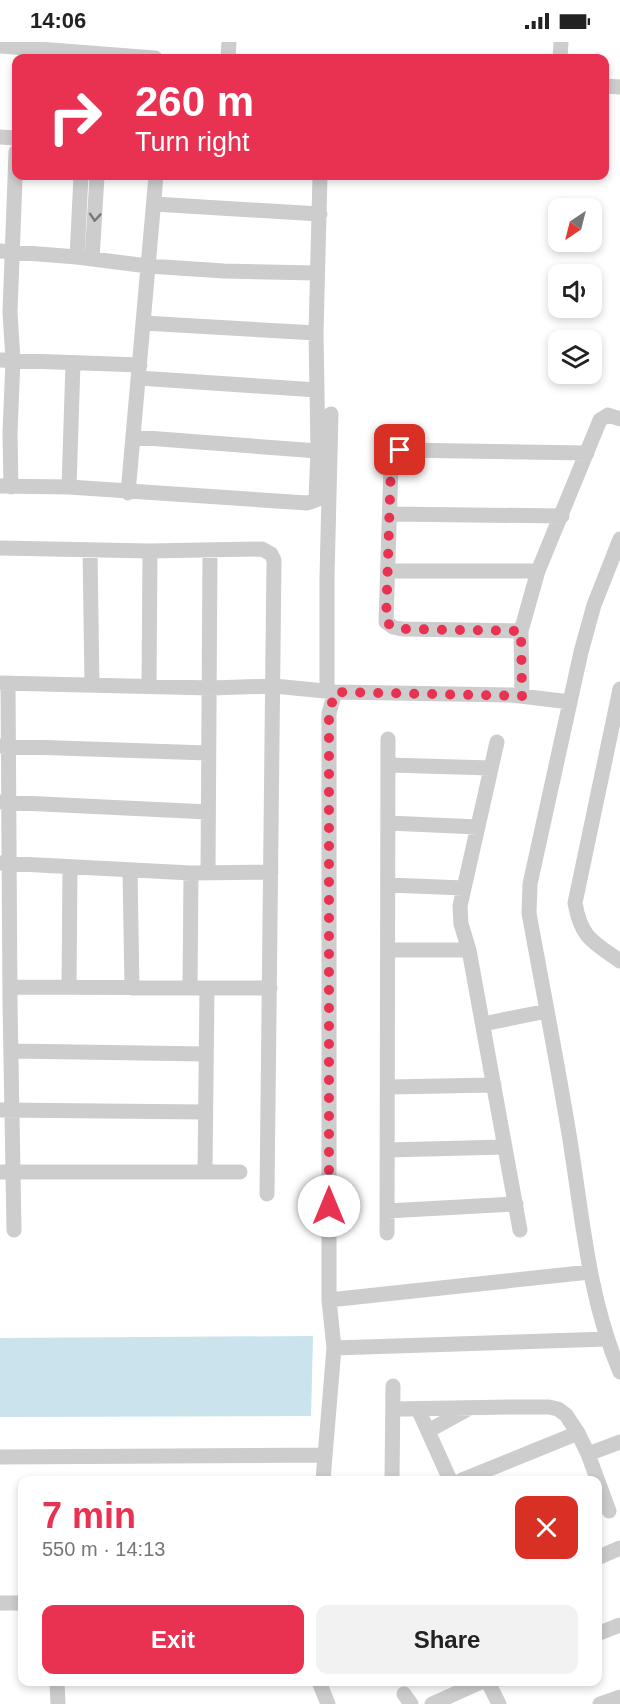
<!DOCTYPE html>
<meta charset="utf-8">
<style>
body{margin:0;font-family:Arial,sans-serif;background:#f2f2f2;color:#222;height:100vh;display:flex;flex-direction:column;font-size:22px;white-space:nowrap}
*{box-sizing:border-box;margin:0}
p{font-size:20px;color:#767676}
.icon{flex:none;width:33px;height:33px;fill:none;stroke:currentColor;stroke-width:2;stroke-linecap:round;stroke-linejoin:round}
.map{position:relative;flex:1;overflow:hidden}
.details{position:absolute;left:18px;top:1434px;width:584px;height:210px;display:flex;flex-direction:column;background:#fff;border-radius:12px;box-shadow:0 3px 9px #0003}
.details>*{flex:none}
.banner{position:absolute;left:12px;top:12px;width:597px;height:126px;border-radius:12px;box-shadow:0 3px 9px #0003;background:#e93151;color:#fff;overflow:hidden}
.needle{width:39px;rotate:215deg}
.tools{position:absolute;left:548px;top:156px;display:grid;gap:12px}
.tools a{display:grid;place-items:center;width:54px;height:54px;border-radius:12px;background:#fff;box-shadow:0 3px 9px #0003;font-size:30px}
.pin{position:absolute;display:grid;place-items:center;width:51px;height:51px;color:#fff;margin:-26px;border-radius:12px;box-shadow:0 3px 9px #0006}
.me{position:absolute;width:66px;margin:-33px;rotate:0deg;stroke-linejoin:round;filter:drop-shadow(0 0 4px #0008)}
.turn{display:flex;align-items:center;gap:21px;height:126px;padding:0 24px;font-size:27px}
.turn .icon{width:78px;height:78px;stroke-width:2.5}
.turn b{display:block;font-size:42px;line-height:51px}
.round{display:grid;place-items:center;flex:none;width:63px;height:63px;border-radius:12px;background:#f2f2f2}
.headline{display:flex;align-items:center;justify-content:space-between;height:102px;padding:0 24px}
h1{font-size:36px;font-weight:700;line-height:45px;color:#e93151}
.action{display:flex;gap:12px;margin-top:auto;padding:12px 24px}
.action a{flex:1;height:69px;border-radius:12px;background:#e93151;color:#fff;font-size:24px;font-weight:700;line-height:69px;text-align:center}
.action a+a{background:#f2f2f2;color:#222}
.status{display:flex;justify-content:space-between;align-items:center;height:42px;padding:0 30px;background:#fff;direction:ltr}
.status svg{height:16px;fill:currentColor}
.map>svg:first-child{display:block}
.water{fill:#cae3ed}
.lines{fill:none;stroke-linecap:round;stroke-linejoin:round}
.minor{stroke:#cdcdcd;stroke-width:15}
.oneway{stroke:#777}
.route{stroke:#e93151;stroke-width:10;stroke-dasharray:0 18}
</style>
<div class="status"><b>14:06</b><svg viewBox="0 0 49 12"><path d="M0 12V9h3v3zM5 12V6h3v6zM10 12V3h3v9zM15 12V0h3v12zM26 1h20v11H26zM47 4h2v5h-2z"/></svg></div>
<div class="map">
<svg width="620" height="1662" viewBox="0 0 620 1662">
<rect width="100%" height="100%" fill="#fff"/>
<path class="water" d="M313,1294l-2,80 -311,1v-79z"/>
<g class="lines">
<path class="minor" d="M0,4l155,12
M228,16l1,-16
M560,16l1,-16
M604,44l16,1
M0,95l16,1
M154,162l166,10
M0,209l77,6 71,9 76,5 93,2
M77,215l4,-81
M92,217l5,-83
M143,281l173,10
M0,318l140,5
M139,336l178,12
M133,395l185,14
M0,444l69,1 238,16 9,-3 2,-49 -2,-118 4,-157
M11,445l-1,-54 3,-73 -3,-48 6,-160
M69,445l4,-124
M128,451l28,-317
M390,472l172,2
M620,497l-26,66 -13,47 -51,232 -1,29c13,72 27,143 39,215 14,82 19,167 52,244
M0,506l150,3 112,-2 9,5 3,6 -7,634
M90,508l2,135
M388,529h150
M521,589l-119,-2 -9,-2 -7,-5 5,-157 9,-15 187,3
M0,641l211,5 63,-2 61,6
M8,641l2,319 4,228
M149,644l1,-135
M620,647l-45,214c6,35 18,39 45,58
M327,650v-115l4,-163
M522,654l-1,-65 17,-60 62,-151 8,-5 12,4
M497,700l-37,164 1,18 8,26 51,280
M0,704l208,7
M388,723l103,3
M1,760l207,10
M388,781l90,4
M0,821l191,10 80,-1
M130,828l2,118
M208,831c0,-107 2,-215 2,-322
M388,843l76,3
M388,908h81
M10,945l260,1
M69,945l1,-120
M190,946l1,-115
M483,982l64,-13
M12,1009l194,3
M389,1045l105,-2
M0,1068l205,2
M388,1108l117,-3
M205,1128l2,-182
M0,1130h240
M387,1169l129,-7
M387,1191l1,-494
M329,1258l261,-28
M334,1306l273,-9
M393,1367l118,-2h38l9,2 8,6 12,18 10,21 21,57
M418,1367l32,71
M428,1389l40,-22
M588,1412l32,-12
M0,1415l325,-2
M323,1438l11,-132 -5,-48v-587l6,-21 177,3 58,7
M392,1438l1,-94
M462,1438l116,-47
M597,1516l23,-10
M0,1561h22
M597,1592l23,-9
M57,1640l1,22
M319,1640l9,22
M488,1640l11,22
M404,1652l7,10
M432,1662l49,-22
M600,1662l20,-7"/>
</g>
<defs><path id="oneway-chevron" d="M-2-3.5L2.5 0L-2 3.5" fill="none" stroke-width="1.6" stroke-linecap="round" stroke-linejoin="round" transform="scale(1.5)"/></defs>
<use class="oneway" href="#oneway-chevron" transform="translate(95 175) rotate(94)"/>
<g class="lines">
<path class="route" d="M329,1164v-493l6,-21 187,4 -1,-65 -119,-2 -9,-2 -7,-5 5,-157 9,-15"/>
</g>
</svg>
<div class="tools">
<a><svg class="needle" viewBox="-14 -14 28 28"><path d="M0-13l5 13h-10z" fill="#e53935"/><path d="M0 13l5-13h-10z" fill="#767676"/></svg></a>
<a><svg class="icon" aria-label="sound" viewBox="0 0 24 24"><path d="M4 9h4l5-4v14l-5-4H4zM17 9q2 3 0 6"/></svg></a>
<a><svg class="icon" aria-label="layers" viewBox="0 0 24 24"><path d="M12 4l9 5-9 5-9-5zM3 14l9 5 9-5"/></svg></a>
</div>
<div class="pin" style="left:400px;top:408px;background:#d93025"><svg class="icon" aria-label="arrive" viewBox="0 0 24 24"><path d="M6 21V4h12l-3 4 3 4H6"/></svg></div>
<svg class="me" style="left:329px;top:1164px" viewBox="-20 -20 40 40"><circle r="19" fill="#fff"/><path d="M0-13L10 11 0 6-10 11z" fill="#e93151"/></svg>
<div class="banner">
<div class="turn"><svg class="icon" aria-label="right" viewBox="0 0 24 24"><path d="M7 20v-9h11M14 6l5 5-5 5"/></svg><div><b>260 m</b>Turn right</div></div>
</div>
<section class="details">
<div class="headline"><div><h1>7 min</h1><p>550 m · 14:13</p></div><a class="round" style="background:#d93025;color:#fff"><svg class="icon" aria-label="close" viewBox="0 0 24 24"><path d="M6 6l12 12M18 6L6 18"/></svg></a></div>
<div class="action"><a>Exit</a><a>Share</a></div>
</section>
</div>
